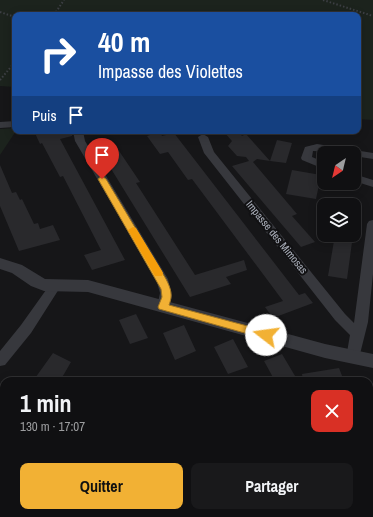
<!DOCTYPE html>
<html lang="fr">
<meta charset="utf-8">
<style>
body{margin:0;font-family:"Archivo Narrow",sans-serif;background:#19191b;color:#f1f3f6;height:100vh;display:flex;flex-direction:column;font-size:15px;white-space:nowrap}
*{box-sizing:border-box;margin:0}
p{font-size:13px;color:#9c9d9f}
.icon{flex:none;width:22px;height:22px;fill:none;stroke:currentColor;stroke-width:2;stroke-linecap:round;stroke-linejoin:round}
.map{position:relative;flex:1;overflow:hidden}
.sheet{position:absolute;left:0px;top:377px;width:373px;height:140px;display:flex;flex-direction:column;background:#101012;border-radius:12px 12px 0 0;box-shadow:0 2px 10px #0003,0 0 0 1px #303032}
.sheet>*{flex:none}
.guide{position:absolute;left:12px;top:12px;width:349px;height:122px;border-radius:8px;box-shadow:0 2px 10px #0003,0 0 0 1px #303032;background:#1a4fa0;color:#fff;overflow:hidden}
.needle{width:26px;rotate:215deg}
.controls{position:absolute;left:317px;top:146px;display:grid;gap:8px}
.controls a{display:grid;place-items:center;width:44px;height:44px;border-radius:8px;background:#101012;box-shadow:0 2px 10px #0003,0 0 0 1px #303032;font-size:20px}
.pin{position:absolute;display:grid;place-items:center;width:34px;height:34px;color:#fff;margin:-41px -17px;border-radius:50% 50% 50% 0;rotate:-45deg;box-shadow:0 0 4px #0007}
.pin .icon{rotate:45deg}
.me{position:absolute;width:44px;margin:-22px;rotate:285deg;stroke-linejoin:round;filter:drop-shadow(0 0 3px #0008)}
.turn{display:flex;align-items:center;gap:14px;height:84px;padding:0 20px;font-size:18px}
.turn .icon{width:52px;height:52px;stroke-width:2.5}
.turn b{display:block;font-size:28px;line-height:34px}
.then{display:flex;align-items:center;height:38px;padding:0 20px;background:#0003;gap:8px;font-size:15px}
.round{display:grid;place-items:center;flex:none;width:42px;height:42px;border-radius:8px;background:#19191b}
.head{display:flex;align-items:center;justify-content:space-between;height:68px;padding:0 20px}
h1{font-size:24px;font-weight:700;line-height:30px}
.action{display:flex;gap:8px;margin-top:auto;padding:8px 20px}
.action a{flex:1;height:46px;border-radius:8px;background:#f2b134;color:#111;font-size:16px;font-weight:700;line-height:46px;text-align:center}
.action a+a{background:#19191b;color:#f1f3f6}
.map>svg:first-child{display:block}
.green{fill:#1c231d}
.building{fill:#29292c}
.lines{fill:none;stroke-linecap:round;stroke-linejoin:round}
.path-far1{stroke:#3d3f44;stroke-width:2;stroke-dasharray:1.5 2;stroke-linecap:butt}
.path{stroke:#3d3f44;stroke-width:3;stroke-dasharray:2.5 3.5;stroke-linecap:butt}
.minor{fill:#37383d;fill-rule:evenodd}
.tertiary{fill:#37383d;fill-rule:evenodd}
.route{fill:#f2b134;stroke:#9d7322}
.slow{fill:#f59e0b}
.labels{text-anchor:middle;stroke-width:4;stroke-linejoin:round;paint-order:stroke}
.street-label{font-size:11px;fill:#a8adb8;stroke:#111113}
</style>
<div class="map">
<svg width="373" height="517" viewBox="0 0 373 517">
<rect width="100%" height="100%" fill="#161618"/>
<path class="green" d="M0,0h373v120l-15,-1v-104h-343v72l-15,-1z
M15,128l1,3 -16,24v-26z"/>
<path class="building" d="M34,131h38v5l-12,3 65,121 -33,10 -8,-15 17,-5 -38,-74 -3,1 -18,-34 -2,1z
M223,131h15l4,5 4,-2 24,27 -13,-2 -4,3 44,52 -5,2 23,26 -14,5 -69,-81 17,-5 -3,-4 -9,-1 -9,-10 4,-5z
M160,132l2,4 12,-3 125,162 6,-2 8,10 -40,15 -8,-11 18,-6 -91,-122 -4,1 -20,-28 -8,2 -13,-18z
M277,140l15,3 -6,20 -16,-2z
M113,142l27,40 -4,1 59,92 49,-15 3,10 -21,7 5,7 -41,13 -93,-151z
M0,165l12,28 4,-1 4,8 2,-1 12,25 4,-1 2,6 13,-4 7,15 -41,11 -19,-45z
M292,170l29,5 -5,24 -30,-5z
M335,235h18l-6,44 -19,-3z
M136,314l12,24 -18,6 -11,-24z
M184,325l12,26 -21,9 -12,-27z
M233,339l15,28 -20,7 -14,-27z
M53,353l18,9 -11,19h-27z
M282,354l16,27h-23l-11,-20z
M339,368l5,13h-41l-1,-7z"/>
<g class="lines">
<path class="path-far1" d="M323,0l50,16
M0,12l15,5
M54,15l10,-15
M0,80l15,-18"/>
<path class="path" d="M369,454h4"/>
<path class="minor" d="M15,121v6l-15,1v-6z
M73,131h10l2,10 83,138 4,17 -4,14 -5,2 -5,-2 -1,-3 3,-14 -4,-14 -81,-138z
M203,134l5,3 6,15 131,162 9,9 13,-99 2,-3 4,-1v54l-5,48 -10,40 -5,1 -5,-1 -2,-4 4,-23 -15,-15 -131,-167 -6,-16z
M317,144l56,9v6l-19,-3v-3l-41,-2 -1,6 12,5v7l-22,-9 -1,-2 4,-11z
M354,174l19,6v7l-19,-6z
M55,281l4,2 2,3 -2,3 -28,44 -26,32 -5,1v-15l21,-26 30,-42z
M217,513h16l-2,4h-16z"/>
<path class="tertiary" d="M0,258l22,7 23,14 43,1 237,64 48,10v14l-48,-10 -237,-66 -44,-1 -13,-5 -19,-13 -12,-4z"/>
</g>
<path class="route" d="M102,176l4,3 60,100c5,10 7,16 3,26l101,27 1,3 -1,3 -4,1 -107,-30 -1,-2 4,-10 -1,-8 -63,-110z"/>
<path class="slow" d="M133,227l3,1 26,43 1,2 -1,3h-7l-27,-46z"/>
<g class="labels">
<g class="street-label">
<text transform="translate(277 237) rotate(51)" y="4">Impasse des Mimosas</text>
</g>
</g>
</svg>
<div class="controls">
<a><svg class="needle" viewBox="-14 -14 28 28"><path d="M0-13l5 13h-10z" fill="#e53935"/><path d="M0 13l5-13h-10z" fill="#9c9d9f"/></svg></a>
<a><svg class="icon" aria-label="layers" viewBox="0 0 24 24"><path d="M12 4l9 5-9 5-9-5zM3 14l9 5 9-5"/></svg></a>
</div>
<div class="pin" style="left:102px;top:179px;background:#d93025"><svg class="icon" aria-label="arrive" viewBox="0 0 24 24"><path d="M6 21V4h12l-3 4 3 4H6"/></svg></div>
<svg class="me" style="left:266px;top:335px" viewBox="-20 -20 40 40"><circle r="19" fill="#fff"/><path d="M0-13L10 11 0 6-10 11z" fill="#f2b134"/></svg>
<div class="guide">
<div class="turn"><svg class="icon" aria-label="right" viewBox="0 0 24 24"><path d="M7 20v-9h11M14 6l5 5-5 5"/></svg><div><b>40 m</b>Impasse des Violettes</div></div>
<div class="then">Puis<svg class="icon" aria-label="arrive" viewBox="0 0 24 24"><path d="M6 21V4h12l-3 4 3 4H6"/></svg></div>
</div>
<section class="sheet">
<div class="head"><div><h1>1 min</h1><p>130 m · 17:07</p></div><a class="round" style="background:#d93025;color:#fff"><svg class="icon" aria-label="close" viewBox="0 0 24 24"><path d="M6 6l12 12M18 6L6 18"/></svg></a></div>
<div class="action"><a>Quitter</a><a>Partager</a></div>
</section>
</div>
